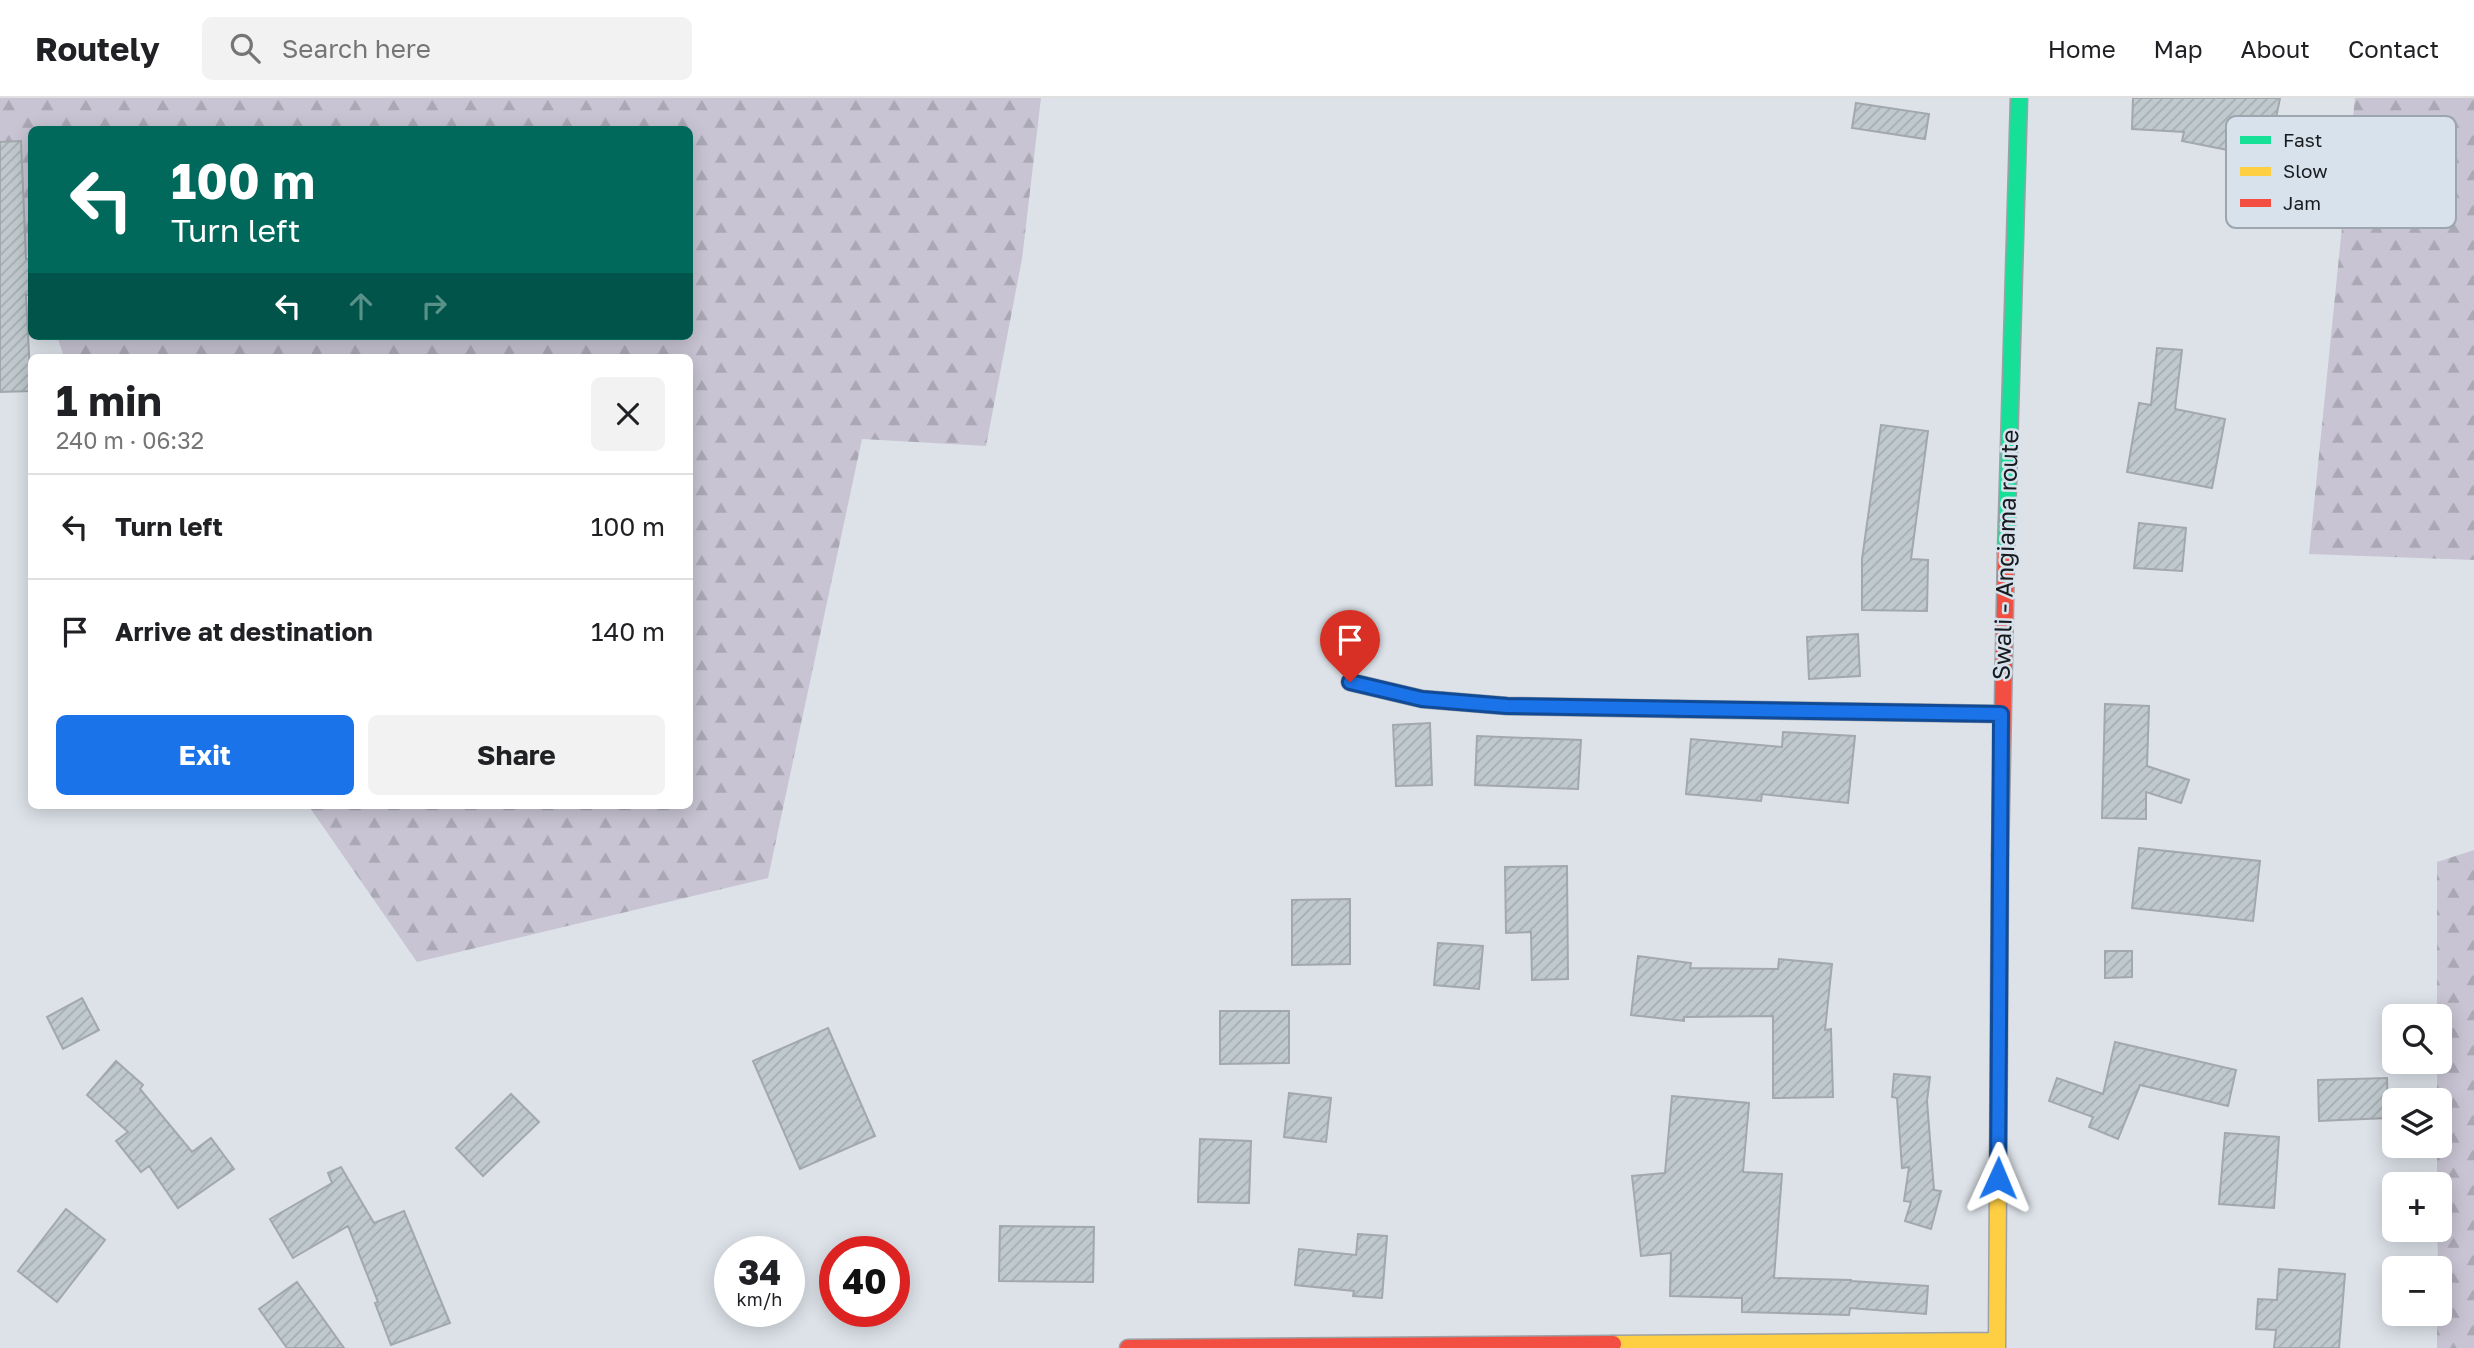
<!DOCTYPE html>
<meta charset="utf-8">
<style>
body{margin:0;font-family:"Golos Text",sans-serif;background:#f2f2f2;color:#202124;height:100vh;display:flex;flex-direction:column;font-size:26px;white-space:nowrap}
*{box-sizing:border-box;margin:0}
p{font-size:23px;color:#757577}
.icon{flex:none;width:38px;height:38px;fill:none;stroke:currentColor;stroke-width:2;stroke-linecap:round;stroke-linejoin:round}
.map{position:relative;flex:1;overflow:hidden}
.drawer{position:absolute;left:28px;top:256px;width:665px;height:455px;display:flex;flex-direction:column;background:#fff;border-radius:10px;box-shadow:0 4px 18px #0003}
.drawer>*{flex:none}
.guide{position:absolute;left:28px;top:28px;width:665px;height:214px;border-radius:10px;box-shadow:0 4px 18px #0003;background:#00695c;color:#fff;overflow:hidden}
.buttons{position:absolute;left:2382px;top:906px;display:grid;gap:14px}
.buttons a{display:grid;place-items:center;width:70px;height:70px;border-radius:10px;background:#fff;box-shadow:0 4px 18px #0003;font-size:35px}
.speed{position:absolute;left:714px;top:1138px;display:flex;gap:14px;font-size:35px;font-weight:700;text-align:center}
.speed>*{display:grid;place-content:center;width:91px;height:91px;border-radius:50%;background:#fff;box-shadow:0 4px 18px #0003;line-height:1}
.speed small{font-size:18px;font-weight:400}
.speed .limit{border:10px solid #d22;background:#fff;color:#111}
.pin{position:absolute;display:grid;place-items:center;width:60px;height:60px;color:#fff;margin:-72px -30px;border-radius:50% 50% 50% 0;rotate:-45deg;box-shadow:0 0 7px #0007}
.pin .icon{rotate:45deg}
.me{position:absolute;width:77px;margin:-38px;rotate:1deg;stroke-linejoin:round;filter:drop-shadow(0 0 5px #0008)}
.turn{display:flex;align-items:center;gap:24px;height:147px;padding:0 28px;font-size:32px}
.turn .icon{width:91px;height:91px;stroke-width:2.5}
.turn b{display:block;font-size:49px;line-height:60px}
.lanes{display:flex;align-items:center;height:66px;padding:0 28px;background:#0003;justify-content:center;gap:35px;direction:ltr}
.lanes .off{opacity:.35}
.round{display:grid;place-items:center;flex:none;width:74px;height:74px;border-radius:10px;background:#f2f2f2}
.overview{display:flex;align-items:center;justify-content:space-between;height:119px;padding:0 28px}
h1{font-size:42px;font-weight:700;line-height:52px}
.button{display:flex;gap:14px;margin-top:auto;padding:14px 28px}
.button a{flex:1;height:80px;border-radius:10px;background:#1a73e8;color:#fff;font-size:28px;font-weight:700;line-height:80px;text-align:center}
.button a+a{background:#f2f2f2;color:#202124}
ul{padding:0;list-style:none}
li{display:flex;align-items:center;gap:21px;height:105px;padding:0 28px;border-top:2px solid #e0e0e0}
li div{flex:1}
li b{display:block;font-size:26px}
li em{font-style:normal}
header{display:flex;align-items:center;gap:42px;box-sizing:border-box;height:98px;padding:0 35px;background:#fff;border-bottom:2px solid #e0e0e0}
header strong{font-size:33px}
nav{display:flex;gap:38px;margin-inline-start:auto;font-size:24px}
.search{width:490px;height:63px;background:#f2f2f2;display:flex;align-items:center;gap:18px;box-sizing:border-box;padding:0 24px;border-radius:10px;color:#757577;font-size:26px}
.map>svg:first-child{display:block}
.forest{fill:url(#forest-firs)}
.building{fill:url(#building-hatch);stroke:#a2a8ac;stroke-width:2}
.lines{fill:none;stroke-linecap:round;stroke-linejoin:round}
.fast-casing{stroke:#9ca1a5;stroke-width:19}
.slow-casing{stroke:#9ca1a5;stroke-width:19}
.jam-casing{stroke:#9ca1a5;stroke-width:19}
.fast{stroke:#16e098;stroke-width:16}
.slow{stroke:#ffcf43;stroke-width:16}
.jam{stroke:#f24e42;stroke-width:16}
.route-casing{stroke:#114b97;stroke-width:18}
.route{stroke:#1a73e8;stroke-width:12}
.labels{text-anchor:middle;stroke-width:5;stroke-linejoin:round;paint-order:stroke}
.street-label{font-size:24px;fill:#171b1e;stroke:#d7e2ed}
.key{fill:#d7e2ed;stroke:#9da6af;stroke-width:2}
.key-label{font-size:19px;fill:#171b1e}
</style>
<header>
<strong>Routely</strong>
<div class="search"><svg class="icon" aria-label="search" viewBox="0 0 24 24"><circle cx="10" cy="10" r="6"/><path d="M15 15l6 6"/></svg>Search here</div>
<nav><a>Home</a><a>Map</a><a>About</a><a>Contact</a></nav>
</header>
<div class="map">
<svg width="2474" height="1250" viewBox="0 0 2474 1250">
<defs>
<pattern id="forest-firs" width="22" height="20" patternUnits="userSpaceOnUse" patternTransform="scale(1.75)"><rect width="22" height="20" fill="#c8c4d3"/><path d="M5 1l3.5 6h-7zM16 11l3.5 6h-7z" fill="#aba8b5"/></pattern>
<pattern id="building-hatch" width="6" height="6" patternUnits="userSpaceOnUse" patternTransform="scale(1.75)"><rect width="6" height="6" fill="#c0cace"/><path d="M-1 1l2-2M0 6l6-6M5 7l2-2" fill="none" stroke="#a4adb0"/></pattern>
</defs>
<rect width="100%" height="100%" fill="#dce2e8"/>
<path class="forest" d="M0,0h1041l-19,161 -36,187 -124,-7 -94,439 -351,84 -109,-157h382v-448h-626l-7,-21h633v-206h-658l-1,135 -31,-89z
M2355,0h119v462l-165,-6z
M2474,752v498h-37v-34h3l-3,-84h3v-45h-3v-39h3v-45h-3v-39h3v-45h-3v-155z"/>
<path class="building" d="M2133,0h147l-12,60 -86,-17 2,-9 -52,-3z
M1856,5l73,11 -4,25 -73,-11z
M21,43l5,118h6v36h-6l5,96 -31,1v-250z
M2157,250l25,2 -7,59 50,10 -13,69 -85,-16 12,-69 12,2z
M1881,327l47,6 -17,128 17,1 -1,51 -65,-1v-51z
M2139,425l47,5 -4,43 -48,-3z
M1858,536l2,42 -51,3 -2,-42z
M2105,606l44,2 -2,60 42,14 -8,23 -35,-11v27l-44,-1z
M1430,625l2,62 -36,1 -3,-61z
M1783,634l72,4 -7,67 -86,-9 -1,7 -75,-7 5,-55 91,8z
M1477,638l104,4 -3,49 -103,-4z
M2139,750l121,13 -7,60 -121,-13z
M1567,768l1,113 -36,1 -1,-48 -25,1 -1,-66z
M1350,801v65l-58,1v-65z
M1438,845l45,3 -4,43 -45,-4z
M2105,853h27v26l-27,1z
M1638,858l53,7 -1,5 88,1 1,-10 53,5 -7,66 6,-1 2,68 -60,1v-82l-89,1v4l-53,-6z
M82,900l17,32 -36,19 -16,-32z
M1220,913h69v52l-69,1z
M828,930l47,108 -75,33 -47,-108z
M2115,944l121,28 -8,36 -88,-21 -22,54 -29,-12 4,-10 -44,-16 8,-23 46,16z
M116,963l27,24 -3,4 52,63 19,-14 23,31 -56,39 -29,-42 -8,6 -25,-31 12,-9 -41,-37z
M1894,976l36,3 -3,24 7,89 7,1 -10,38 -26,-8 6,-19 -7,-1 5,-34 -7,1 -5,-70 -5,-1z
M2387,980l1,40 -69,3 -1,-41z
M1289,995l42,5 -5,44 -42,-5z
M511,996l28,28 -56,54 -27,-28z
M1672,998l77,7 -6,69 39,2 -8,104 77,2v1l77,5 -2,28 -76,-6 -1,7 -107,-3v-14l-72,-2 1,-43 -30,3 -9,-80 33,-3z
M2225,1035l54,4 -5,71 -55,-4z
M1200,1041l51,2 -2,62 -51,-1z
M341,1069l33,56 30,-12 46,112 -59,22 -16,-42 3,-1 -30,-76 -55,32 -23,-39 62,-36 -4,-10z
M66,1111l39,31 -48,62 -39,-31z
M1000,1128l94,1 -1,55 -94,-1z
M1358,1136l29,2 -5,62 -29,-2 1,-5 -59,-6 4,-36 57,6z
M2279,1171l66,5 -6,74h-65l2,-18 -20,-1 2,-30 19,1z
M297,1184l47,66h-57l-28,-39z"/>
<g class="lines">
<g class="fast-casing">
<path id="fast" d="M2006,455l13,-455"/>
</g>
<g class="slow-casing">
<path id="slow" d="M1678,611l323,5
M1613,1246l384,-3
M1997,1250l3,-493"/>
</g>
<g class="jam-casing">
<path id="jam" d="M1350,584l72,17 85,7 171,3
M2000,757l6,-302
M1128,1250l485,-4"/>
</g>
<use href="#fast" class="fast"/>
<use href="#slow" class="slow"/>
<use href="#jam" class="jam"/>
</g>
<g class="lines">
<g class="route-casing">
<path id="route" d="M1350,584l72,17 85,7 494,8 -3,464"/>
</g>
<use href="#route" class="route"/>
</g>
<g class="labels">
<g class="street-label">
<text transform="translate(2006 457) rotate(-88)" y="8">Swali - Angiama route</text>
</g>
</g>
<rect x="2226" y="18" width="230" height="112" rx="10" class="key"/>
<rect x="2240" y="38" width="31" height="8" fill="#16e098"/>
<rect x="2240" y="69" width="31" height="9" fill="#ffcf43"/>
<rect x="2240" y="101" width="31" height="8" fill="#f24e42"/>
<g class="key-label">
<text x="2283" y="49">Fast</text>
<text x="2283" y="80">Slow</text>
<text x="2283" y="112">Jam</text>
</g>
</svg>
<div class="buttons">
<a><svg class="icon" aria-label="search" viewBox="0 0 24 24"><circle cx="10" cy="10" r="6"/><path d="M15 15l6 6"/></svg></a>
<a><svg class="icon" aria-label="layers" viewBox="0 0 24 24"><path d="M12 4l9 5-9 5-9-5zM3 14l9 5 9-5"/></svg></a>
<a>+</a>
<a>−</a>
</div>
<div class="speed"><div>34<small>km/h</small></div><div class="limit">40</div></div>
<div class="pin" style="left:1350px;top:584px;background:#d93025"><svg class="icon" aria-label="arrive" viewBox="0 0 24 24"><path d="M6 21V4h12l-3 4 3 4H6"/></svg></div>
<svg class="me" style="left:1998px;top:1080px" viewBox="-20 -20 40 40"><path d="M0-17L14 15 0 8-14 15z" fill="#1a73e8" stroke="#fff" stroke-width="4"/></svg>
<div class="guide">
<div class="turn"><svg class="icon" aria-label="left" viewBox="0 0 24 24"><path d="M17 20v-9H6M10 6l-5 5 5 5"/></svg><div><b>100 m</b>Turn left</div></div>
<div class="lanes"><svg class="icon" aria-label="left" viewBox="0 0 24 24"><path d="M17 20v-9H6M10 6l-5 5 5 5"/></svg><svg class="icon off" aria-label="ahead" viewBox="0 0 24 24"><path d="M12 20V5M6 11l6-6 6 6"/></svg><svg class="icon off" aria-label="right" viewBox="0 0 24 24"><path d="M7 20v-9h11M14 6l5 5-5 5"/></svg></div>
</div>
<section class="drawer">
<div class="overview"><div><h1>1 min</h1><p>240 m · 06:32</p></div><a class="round"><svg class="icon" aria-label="close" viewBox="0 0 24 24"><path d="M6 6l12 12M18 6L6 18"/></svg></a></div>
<ul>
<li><svg class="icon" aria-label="left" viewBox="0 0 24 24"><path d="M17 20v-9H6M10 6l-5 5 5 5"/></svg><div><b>Turn left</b></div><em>100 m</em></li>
<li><svg class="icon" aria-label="arrive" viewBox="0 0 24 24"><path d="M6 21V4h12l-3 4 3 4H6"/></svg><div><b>Arrive at destination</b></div><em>140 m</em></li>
</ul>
<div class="button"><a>Exit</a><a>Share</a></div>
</section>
</div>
